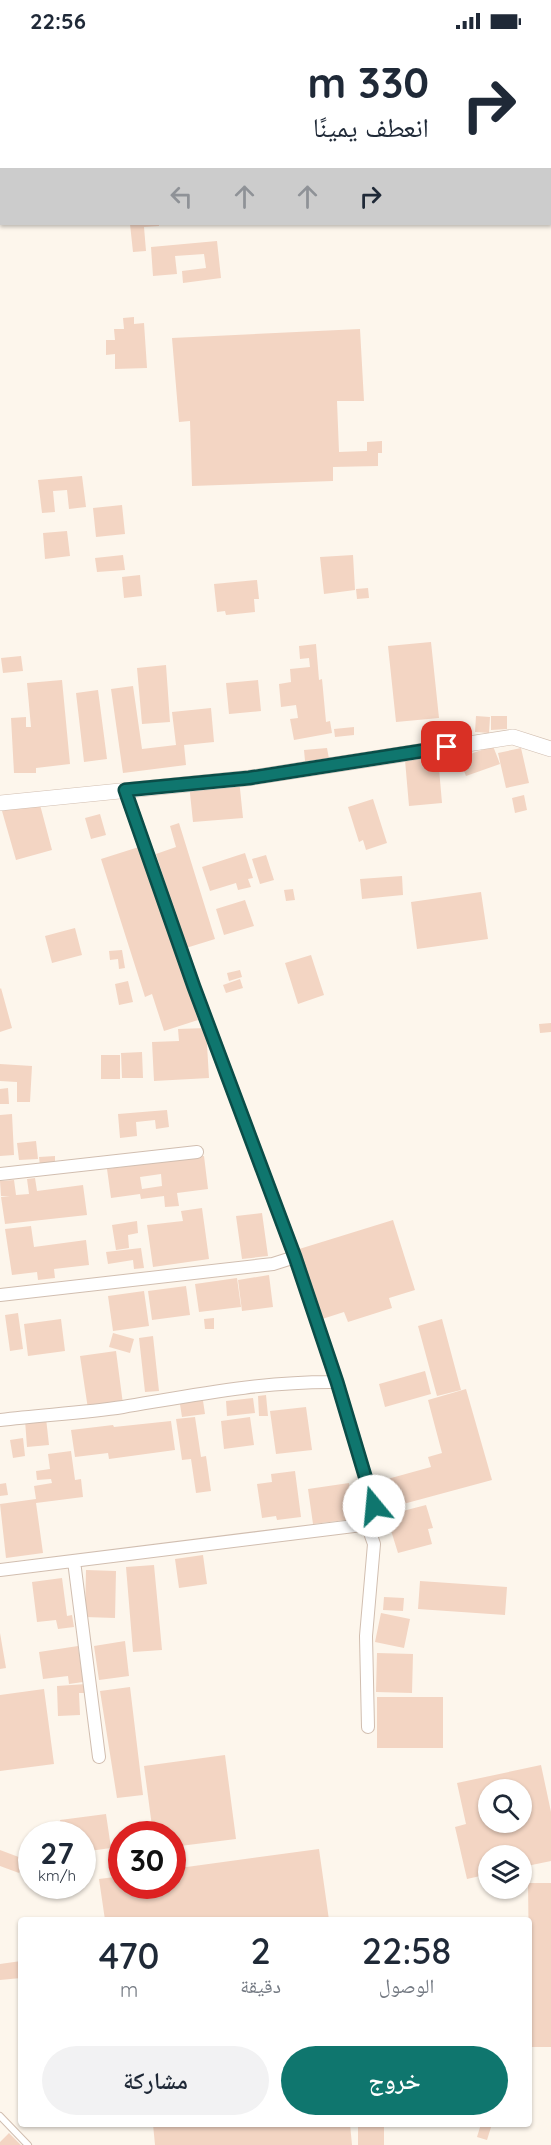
<!DOCTYPE html>
<html lang="ar">
<meta charset="utf-8">
<style>
body{margin:0;font-family:Quicksand,"Noto Naskh Arabic",sans-serif;background:#f2f2f3;color:#1f2937;direction:rtl;height:100vh;display:flex;flex-direction:column;font-size:22px;white-space:nowrap}
*{box-sizing:border-box;margin:0}
p{font-size:20px;color:#747a83}
.icon{flex:none;width:33px;height:33px;fill:none;stroke:currentColor;stroke-width:2;stroke-linecap:round;stroke-linejoin:round}
.map{position:relative;flex:1;overflow:hidden;direction:ltr}
.side{position:absolute;left:18px;top:1875px;width:514px;height:210px;display:flex;flex-direction:column;background:#fff;border-radius:6px;box-shadow:0 2px 4px #0004;direction:rtl}
.side>*{flex:none}
.banner{position:absolute;left:0px;top:0px;width:552px;height:183px;box-shadow:0 2px 4px #0004;direction:rtl;background:#fff;color:#1f2937;overflow:hidden}
.buttons{position:absolute;left:478px;top:1737px;display:grid;gap:12px}
.buttons a{display:grid;place-items:center;width:54px;height:54px;border-radius:50%;background:#fff;box-shadow:0 2px 4px #0004;font-size:30px}
.speed{position:absolute;left:18px;top:1779px;display:flex;gap:12px;font-size:30px;font-weight:700;text-align:center}
.speed>*{display:grid;place-content:center;width:78px;height:78px;border-radius:50%;background:#fff;box-shadow:0 2px 4px #0004;line-height:1}
.speed small{font-size:15px;font-weight:400}
.speed .limit{border:9px solid #d22;background:#fff;color:#111}
.pin{position:absolute;display:grid;place-items:center;width:51px;height:51px;color:#fff;margin:-26px;border-radius:12px;box-shadow:0 3px 9px #0006}
.me{position:absolute;width:66px;margin:-33px;rotate:343deg;stroke-linejoin:round;filter:drop-shadow(0 0 4px #0008)}
.turn{display:flex;align-items:center;gap:21px;height:126px;padding:0 24px;font-size:27px}
.turn .icon{width:78px;height:78px;stroke-width:2.5}
.turn b{display:block;font-size:42px;line-height:51px}
.lanes{display:flex;align-items:center;height:57px;padding:0 24px;background:#0003;justify-content:center;gap:30px;direction:ltr}
.lanes .off{opacity:.35}
.eta{display:flex;justify-content:space-evenly;align-items:center;height:102px;text-align:center}
.eta b{font-size:36px;font-weight:600;line-height:42px}
.cta{display:flex;gap:12px;margin-top:auto;padding:12px 24px}
.cta a{flex:1;height:69px;border-radius:36px;background:#0f766e;color:#fff;font-size:24px;font-weight:600;line-height:69px;text-align:center}
.cta a+a{background:#f2f2f3;color:#1f2937}
.status{display:flex;justify-content:space-between;align-items:center;height:42px;padding:0 30px;background:#fff;direction:ltr}
.status svg{height:16px;fill:currentColor}
.map>svg:first-child{display:block}
.building{fill:#f3d5c3;fill-rule:evenodd}
.lines{fill:none;stroke-linecap:round;stroke-linejoin:round}
.service-casing{stroke:#d1beb0;stroke-width:8}
.minor-casing{stroke:#d1beb0;stroke-width:14}
.tertiary-casing{stroke:#d1beb0;stroke-width:16}
.service{stroke:#fff;stroke-width:6}
.minor{stroke:#fff;stroke-width:12}
.tertiary{stroke:#fff;stroke-width:15}
.route-casing{stroke:#0a4d48;stroke-width:15}
.route{stroke:#0f766e;stroke-width:10}
</style>
<div class="status"><b>22:56</b><svg viewBox="0 0 49 12"><path d="M0 12V9h3v3zM5 12V6h3v6zM10 12V3h3v9zM15 12V0h3v12zM26 1h20v11H26zM47 4h2v5h-2z"/></svg></div>
<div class="map">
<svg width="551" height="2103" viewBox="0 0 551 2103">
<rect width="100%" height="100%" fill="#fdf6ec"/>
<path class="building" d="M130,182h29v2l-15,1 2,24 -13,1z
M217,199l4,37 -38,5 -1,-12 24,-3 -2,-14 -29,2 2,18 -24,2 -2,-29z
M134,275v7l10,-1 3,45 -32,1v-15l-9,1v-15h9l-1,-11h10l-1,-11z
M360,287l4,72h-27l2,51 28,-1v-9l15,-1v12h-4v13l-45,1v14l-141,5 -2,-65 -11,1 -7,-84z
M82,434l4,31 -17,2 -2,-19 -14,1 2,21 -13,1 -4,-33z
M122,463l3,29 -29,3 -3,-29z
M67,489l3,25 -25,3 -2,-26z
M123,513l2,15 -28,2 -2,-14z
M353,513l2,35 -31,4 -4,-37z
M140,533l2,21 -18,2 -2,-21z
M257,538l2,19h-5l1,13 -29,3 -1,-4 -8,1 -3,-28z
M368,546l1,10 -12,1 -1,-10z
M431,600l8,76 -43,4 -8,-76z
M316,602l3,36 3,-1 4,43 4,-1 2,12 -38,7 -4,-21 8,-1 -2,-13 -15,2 -2,-23 12,-2 -1,-13 20,-2 -1,-9 -9,1 -1,-13z
M21,614l2,15 -20,2 -2,-15z
M166,623l4,57 -28,2 -5,-56z
M62,638l8,84 -34,4v5h-22l-3,-55 15,-1v10h5l-4,-44z
M258,638l3,31 -32,3 -3,-31z
M133,644l9,63 34,-4 -4,-33 39,-4 3,34 -30,3 2,20 -63,8 -12,-84z
M98,648l9,69 -23,3 -8,-69z
M476,674l14,1 -1,16 -14,-1z
M491,674h16v13l-16,1z
M354,685v8l-19,2 -1,-8z
M493,704l7,18 -34,12 -7,-18z
M327,706l2,11 -24,2 -1,-11z
M521,706l8,35 -23,5 -8,-35z
M438,715l4,46 -33,3 -4,-46z
M239,737l4,39 -50,4 -4,-38z
M524,753l3,15 -12,3 -3,-15z
M373,757l14,44 -21,7 -3,-10 -4,2 -11,-35z
M39,759l13,49 -36,10 -14,-49z
M100,772l6,21 -15,4 -6,-21z
M179,781l36,116 -29,9 -30,-94 20,-7 -6,-21z
M142,804l56,174 -34,11 -12,-37 -7,3 -44,-138z
M245,811l8,25 -5,1 3,8 -13,3 -2,-7 -26,8 -8,-24z
M266,813l8,25 -14,4 -8,-25z
M402,834l1,19 -41,4 -2,-20z
M293,847l2,11 -9,1 -2,-11z
M481,850l7,47 -71,10 -6,-47z
M245,858l9,26 -30,9 -8,-26z
M75,886l7,27 -30,8 -7,-27z
M122,908l3,18 -6,1 -1,-10 -8,1 -1,-9z
M311,913l13,40 -26,9 -13,-41z
M240,928l2,7 -13,4 -2,-8z
M240,937l3,9 -17,5 -3,-8z
M128,939l5,21 -14,3 -4,-21z
M1,946l11,40 -12,4v-43z
M551,981v9l-11,1 -1,-9z
M206,986l3,50 -55,3 -2,-39 27,-1 -1,-12z
M142,1010l1,26h-21l-1,-25z
M101,1013h19v24h-19z
M0,1022l32,2 -2,36h-13v-20l-17,-1z
M8,1046l1,16h-9v-15z
M167,1068l2,17 -13,2 -1,-9 -19,2 1,14 -17,2 -2,-24z
M12,1072l2,41 -14,1v-41z
M36,1099l2,18 -19,1 -2,-17z
M55,1114v9l-15,1 -1,-9z
M204,1114l4,33 -31,4 2,13 -14,1 -1,-11 -23,3 -1,-5 -29,4 -4,-29zM161,1132l1,12 -20,3 -2,-12z
M35,1136l2,13 46,-6 4,30 -82,9 -4,-27 9,-1h-9l-1,-15 14,-1 2,15 13,-1 -2,-15z
M202,1166l7,51 -56,8 -6,-42 36,-4 -2,-10z
M262,1171l6,43 -26,3 -6,-43z
M393,1178l22,70 -26,8 3,10 -44,14 -4,-10 -25,8 -23,-70z
M137,1179l1,12 -10,2 1,13 -13,2 -4,-25z
M31,1184l3,21 52,-7 3,25 -35,4 1,9 -17,2 -1,-8 -25,3 -7,-46z
M141,1206l3,20 -10,1 -1,-9 -25,4 -2,-12z
M269,1233l4,32 -31,4 -4,-31z
M237,1236l4,29 -42,5 -4,-28z
M186,1244l4,29 -38,5 -4,-29z
M144,1249l5,35 -36,5 -5,-35z
M18,1271l5,36 -13,2 -5,-36z
M214,1276v11h-9l-1,-10z
M61,1277l4,32 -37,5 -4,-32z
M442,1277l19,71 -24,6 -19,-70z
M113,1291l21,6 -4,14 -21,-6z
M153,1294l6,55 -14,1 -6,-54z
M116,1309l7,53 -35,5 -8,-53z
M425,1329l6,23 -46,13 -6,-23z
M466,1347l26,91 -111,30 -8,-27 58,-16 -3,-10 14,-4 -14,-53z
M202,1352l3,20 -23,3 -3,-19z
M266,1353l2,21h-9l-1,-20z
M253,1356l2,15 -28,3 -1,-15z
M306,1365l6,43 -36,4 -6,-43z
M195,1375l6,40 5,-1 5,35 -15,2 -5,-34 -9,1 -6,-41z
M250,1375l4,28 -30,4 -3,-28z
M46,1376l3,27 -22,2 -2,-27z
M171,1379l4,29 -66,9 -1,-6 -33,4 -4,-27 42,-5 1,2z
M23,1396l2,18 -12,2 -3,-18z
M71,1409l4,29 6,-1 2,18 -47,6 7,50 -37,5 -6,-54 36,-5 -2,-13 18,-3 -1,-4 -14,1 -1,-9 14,-2 -2,-15z
M295,1429l6,46 -24,3 -1,-4 -14,2 -5,-34 15,-2 -1,-8z
M6,1441l2,12 -8,1v-12z
M349,1441l4,36 -40,5 -5,-35z
M426,1463l7,23 -5,1 4,15 -34,9 -9,-29 12,-4 -2,-8z
M203,1513l4,29 -28,4 -4,-29z
M154,1523l8,85 -29,2 -7,-85z
M86,1528l30,1 -1,47 -30,-1z
M62,1536l5,38 5,-1 2,12 -16,2 -2,-9 -19,2 -5,-40z
M420,1539l87,6 -2,28 -87,-6z
M384,1555l20,1 -1,13 -20,-1z
M381,1571l29,6 -6,29 -29,-6z
M0,1591l6,35 -6,1z
M125,1599l4,35 -30,4 -5,-34z
M78,1604l5,36 -14,2 -1,-8 -25,3 -4,-27z
M377,1611l36,1 -1,39 -36,-1z
M86,1642v9h-7l1,22 -22,1 -1,-30z
M130,1645l13,108 -26,3 -17,-107z
M44,1647l10,75 -54,7v-76z
M377,1655h66v51h-66z
M225,1713l11,84 -64,8v-13h-19l-9,-68z
M541,1723l10,47v49l-29,6v-11h-33v18l-22,5 -12,-52 11,-3 -9,-41zM489,1748h33v32h-33z
M106,1772l5,34 -29,4v-18h-20l-2,-14z
M148,1786l1,6h-27v-2z
M122,1804v12h-3l-2,-11z
M319,1807l10,71h-224l-6,-41 23,-3v10h50v-17z
M0,1808l24,9 -5,14 -19,-7z
M528,1841h23v164h-21z
M21,1919v17l-21,2v-16z
M153,2082h197l2,21h-197z
M358,2082h26v21h-26z
M481,2082h11l-5,16 -10,-3z
M9,2091l12,12h-21v-3z"/>
<g class="lines">
<g class="service-casing">
<path id="service" d="M90,0v2
M190,0v2
M0,2074l28,29"/>
</g>
<g class="minor-casing">
<path id="minor" d="M125,748l69,197 101,270 42,125 37,124 7,13 -12,11
M0,1132l197,-22
M0,1253l273,-31 22,-7
M0,1378c41,-5 83,-7 123,-13 72,-12 141,-26 214,-25
M74,1519l25,196
M0,1528l362,-45 7,5 5,14 -8,92 2,91"/>
</g>
<g class="tertiary-casing">
<path id="tertiary" d="M0,761l249,-25 264,-41 38,12"/>
</g>
<use href="#service" class="service"/>
<use href="#minor" class="minor"/>
<use href="#tertiary" class="tertiary"/>
</g>
<g class="lines">
<g class="route-casing">
<path id="route" d="M374,1464l-37,-124 -42,-125 -101,-270 -69,-197 124,-12 198,-31"/>
</g>
<use href="#route" class="route"/>
</g>
</svg>
<div class="buttons">
<a><svg class="icon" aria-label="search" viewBox="0 0 24 24"><circle cx="10" cy="10" r="6"/><path d="M15 15l6 6"/></svg></a>
<a><svg class="icon" aria-label="layers" viewBox="0 0 24 24"><path d="M12 4l9 5-9 5-9-5zM3 14l9 5 9-5"/></svg></a>
</div>
<div class="speed"><div>27<small>km/h</small></div><div class="limit">30</div></div>
<div class="pin" style="left:447px;top:705px;background:#d93025"><svg class="icon" aria-label="arrive" viewBox="0 0 24 24"><path d="M6 21V4h12l-3 4 3 4H6"/></svg></div>
<svg class="me" style="left:374px;top:1464px" viewBox="-20 -20 40 40"><circle r="19" fill="#fff"/><path d="M0-13L10 11 0 6-10 11z" fill="#0f766e"/></svg>
<div class="banner">
<div class="turn"><svg class="icon" aria-label="right" viewBox="0 0 24 24"><path d="M7 20v-9h11M14 6l5 5-5 5"/></svg><div><b>330 m</b>انعطف يمينًا</div></div>
<div class="lanes"><svg class="icon off" aria-label="left" viewBox="0 0 24 24"><path d="M17 20v-9H6M10 6l-5 5 5 5"/></svg><svg class="icon off" aria-label="ahead" viewBox="0 0 24 24"><path d="M12 20V5M6 11l6-6 6 6"/></svg><svg class="icon off" aria-label="ahead" viewBox="0 0 24 24"><path d="M12 20V5M6 11l6-6 6 6"/></svg><svg class="icon" aria-label="right" viewBox="0 0 24 24"><path d="M7 20v-9h11M14 6l5 5-5 5"/></svg></div>
</div>
<section class="side">
<div class="eta">
<div><b>22:58</b><p>الوصول</p></div>
<div><b>2</b><p>دقيقة</p></div>
<div><b>470</b><p>m</p></div>
</div>
<div class="cta"><a>خروج</a><a>مشاركة</a></div>
</section>
</div>
